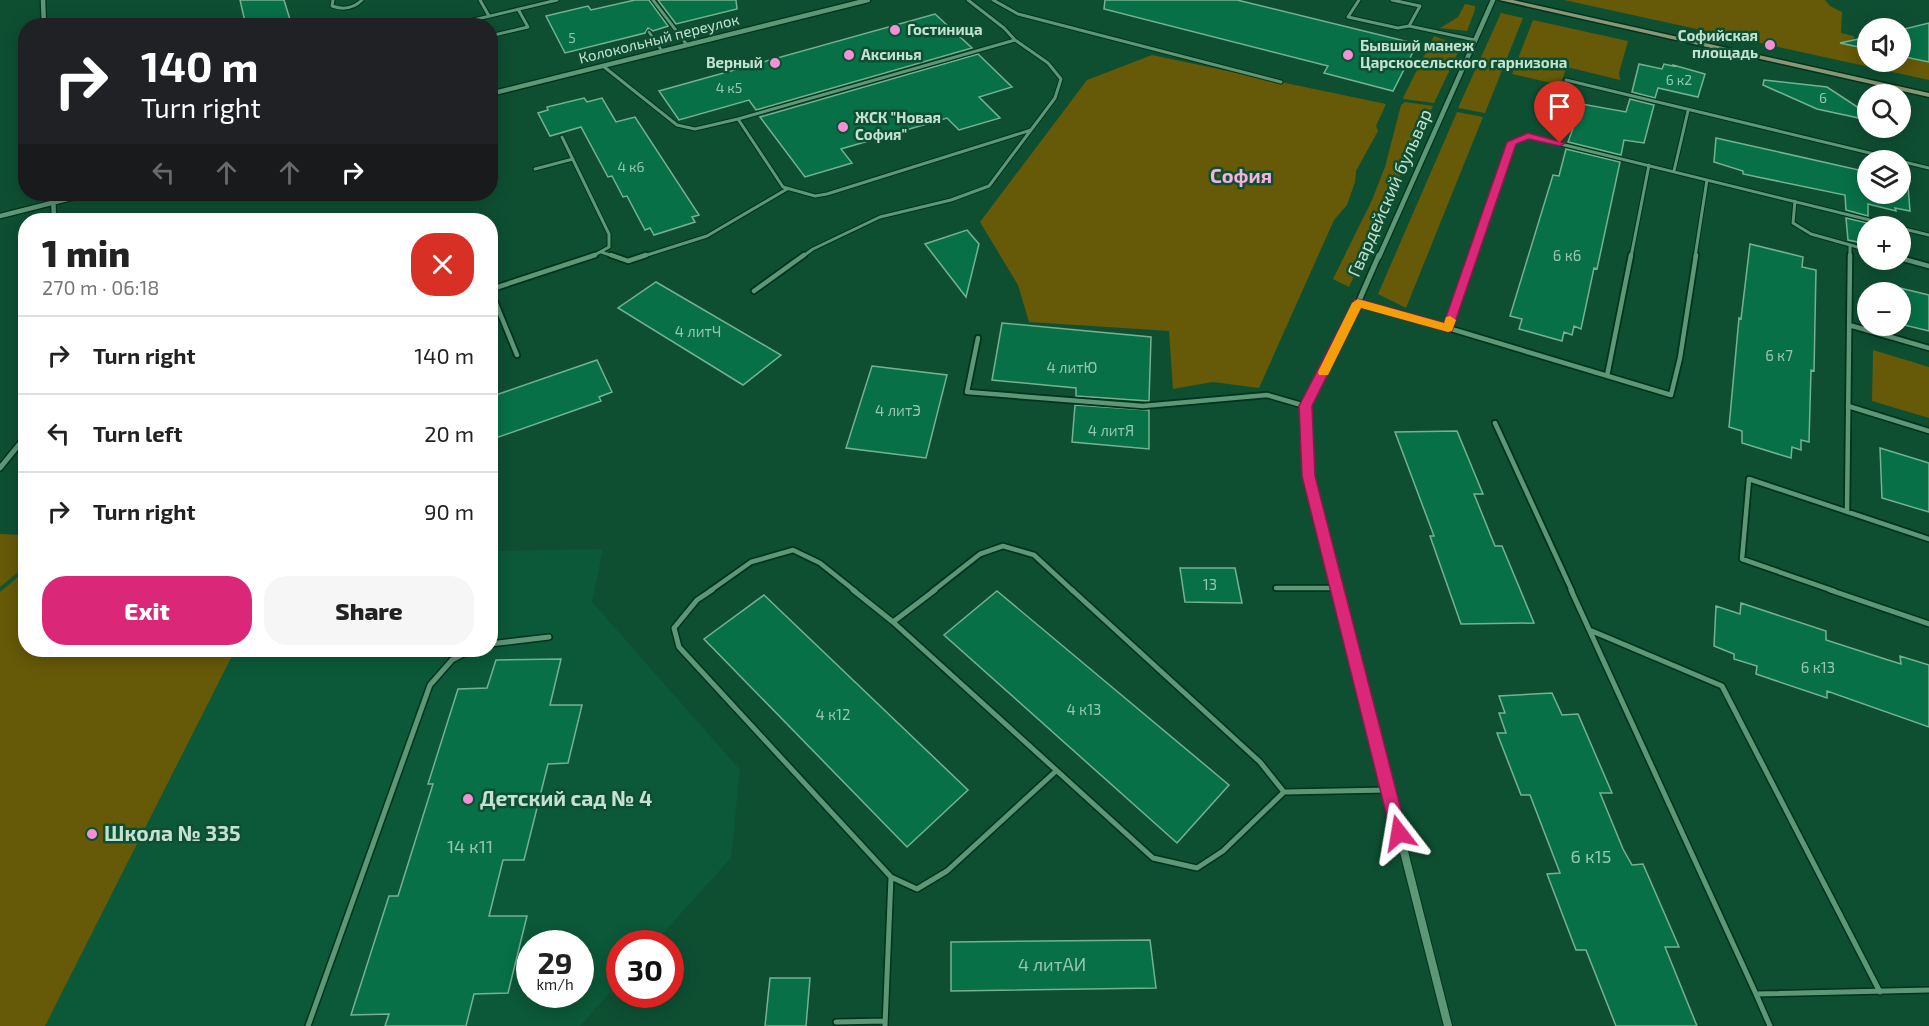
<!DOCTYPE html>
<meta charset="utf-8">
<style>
body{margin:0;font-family:"Exo 2",sans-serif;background:#f6f6f6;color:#222;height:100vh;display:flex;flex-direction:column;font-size:22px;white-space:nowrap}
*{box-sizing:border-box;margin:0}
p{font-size:20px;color:#767676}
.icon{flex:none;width:33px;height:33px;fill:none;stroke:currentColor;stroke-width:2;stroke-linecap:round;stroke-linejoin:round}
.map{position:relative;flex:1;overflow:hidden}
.drawer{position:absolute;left:18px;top:213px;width:480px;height:444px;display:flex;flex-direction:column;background:#fff;border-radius:24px;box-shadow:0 3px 15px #0003}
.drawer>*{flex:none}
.hud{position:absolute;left:18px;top:18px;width:480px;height:183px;border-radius:24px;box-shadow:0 3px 15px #0003;background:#202124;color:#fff;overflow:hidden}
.buttons{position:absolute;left:1857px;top:18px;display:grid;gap:12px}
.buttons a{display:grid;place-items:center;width:54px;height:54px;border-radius:50%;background:#fff;box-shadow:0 3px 15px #0003;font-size:30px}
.speed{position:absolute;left:516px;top:930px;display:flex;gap:12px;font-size:30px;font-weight:700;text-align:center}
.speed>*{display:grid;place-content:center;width:78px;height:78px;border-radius:50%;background:#fff;box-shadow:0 3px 15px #0003;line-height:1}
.speed small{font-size:15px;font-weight:400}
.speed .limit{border:9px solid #d22;background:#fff;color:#111}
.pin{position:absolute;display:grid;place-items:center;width:51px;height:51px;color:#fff;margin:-62px -26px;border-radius:50% 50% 50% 0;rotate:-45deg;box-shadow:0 0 6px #0007}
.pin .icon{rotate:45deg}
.me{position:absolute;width:66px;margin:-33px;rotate:346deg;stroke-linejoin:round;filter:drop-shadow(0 0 4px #0008)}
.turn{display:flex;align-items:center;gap:21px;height:126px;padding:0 24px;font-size:27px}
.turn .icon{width:78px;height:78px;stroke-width:2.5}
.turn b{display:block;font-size:42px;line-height:51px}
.lanes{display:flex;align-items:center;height:57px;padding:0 24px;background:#0003;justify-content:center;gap:30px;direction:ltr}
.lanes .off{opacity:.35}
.round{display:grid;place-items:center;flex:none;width:63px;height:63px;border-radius:24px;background:#f6f6f6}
.headline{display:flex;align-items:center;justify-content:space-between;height:102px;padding:0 24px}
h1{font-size:36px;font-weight:800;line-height:45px}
.primary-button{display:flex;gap:12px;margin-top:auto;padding:12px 24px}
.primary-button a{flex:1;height:69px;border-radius:24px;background:#db2777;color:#fff;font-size:24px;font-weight:800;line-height:69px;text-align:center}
.primary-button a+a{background:#f6f6f6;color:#222}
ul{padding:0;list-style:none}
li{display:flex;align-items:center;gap:18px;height:78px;padding:0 24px;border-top:2px solid #e0e0e0}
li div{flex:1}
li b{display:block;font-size:22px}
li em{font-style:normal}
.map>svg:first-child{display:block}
.built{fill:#0b5938;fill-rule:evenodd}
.green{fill:#665908}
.building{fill:#077047;stroke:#76b290;stroke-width:1.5}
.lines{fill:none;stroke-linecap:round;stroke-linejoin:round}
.lane-far2-casing{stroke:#01321d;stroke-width:5}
.lane-far1-casing{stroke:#01321d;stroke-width:8}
.lane-casing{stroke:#01321d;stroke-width:8}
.street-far2-casing{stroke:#01321d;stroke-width:7}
.street-far1-casing{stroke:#01321d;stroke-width:8}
.street-casing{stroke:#01321d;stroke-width:10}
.secondary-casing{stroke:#01321d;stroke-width:3}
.lane-far2{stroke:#5c9776;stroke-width:3}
.lane-far1{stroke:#5c9776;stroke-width:4.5}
.lane{stroke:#5c9776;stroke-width:5}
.street-far2{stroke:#5c9776;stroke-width:4.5}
.street-far1{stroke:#5c9776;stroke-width:5}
.street{stroke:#5c9776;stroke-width:8}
.secondary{fill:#899777;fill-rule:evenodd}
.route{fill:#db2777;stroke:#8e194d;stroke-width:1.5}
.slow{fill:#f59e0b}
.poi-dot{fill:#f391d6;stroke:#0e4f32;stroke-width:2}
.labels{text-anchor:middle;stroke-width:5;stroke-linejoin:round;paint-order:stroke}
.far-number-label{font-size:14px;fill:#95c6ae}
.far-poi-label{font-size:15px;font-weight:bold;fill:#c4e2d0;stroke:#0e4f32;text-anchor:start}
.far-street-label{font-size:15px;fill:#c4e2d0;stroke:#0e4f32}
.number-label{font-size:15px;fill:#95c6ae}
.street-label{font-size:18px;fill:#c4e2d0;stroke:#0e4f32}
.near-number-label{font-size:18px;fill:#95c6ae}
.far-district-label{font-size:20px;font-weight:bold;fill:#f7b2e1;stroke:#0e4f32}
.near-poi-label{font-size:21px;font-weight:bold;fill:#c4e2d0;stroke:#0e4f32;text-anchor:start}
</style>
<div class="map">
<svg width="1929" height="1026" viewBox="0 0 1929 1026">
<rect width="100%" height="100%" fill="#0e4f32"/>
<path class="built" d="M603,549l-11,53 148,168 -9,88 -77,85 -34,1 -1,38 -39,44h-580v-439l25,-21 1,84h464l1,-99zM530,944h50v50h-50z"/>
<path class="green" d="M1564,0h261l5,6 12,6 -1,21 13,3v11l13,2 1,13h32l1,-6 28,6v18z
M1465,4l10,2v4l-8,21 -27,-3 18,-11z
M1501,13l22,5 -38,95 -27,-5z
M1533,20l95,21 -9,32 1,7 -53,-13 -7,18 -48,-11z
M1434,36l27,10 -27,57 -30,-4 -1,-1z
M1152,55l234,49 -10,22 2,5 -22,40 -1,11 -8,23 -13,15 -75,168 -46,-6 -40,7 -4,-58 -140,-9 -11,-37 -38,-63 107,-142z
M1405,102l28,4 -84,181 -16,-8 39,-79 13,-33 16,-62z
M1457,112l26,5 -77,191 -28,-14z
M1873,350l56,17v51l-57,-17z
M0,534l25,1 1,31 -26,21z
M25,571l1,79h209l-190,376h-45v-434z"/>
<path class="building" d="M240,0h44l8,26h-46z
M635,0h14l19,26 -15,5 -5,-3 -3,5 -80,20 -19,-37 42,-10 3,4z
M658,0h78l1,9 -61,15z
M1105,0h132l180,44 -24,47 -69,-18 4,-7 -224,-57z
M935,14l37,34 -216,62 -7,-10 -70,20 -20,-29z
M1929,23v39l-29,-6v-26z
M1868,37v12l-28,-6z
M978,54l34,33 -33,10 21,21 -41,12 -12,-12 -106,31 11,14 -47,14 -45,-60z
M1639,64l23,5 2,-5 9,2v-1l32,9 -7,23 -40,-9 -3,10 -23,-6z
M1764,80l63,7 41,27v6l-51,-11 -54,-24z
M584,98l3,4 15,-4 14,24 19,-5 64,98 -7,2 3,5 -41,13 -4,-7 -5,2 -18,-34 -4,1 -11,-21 -4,1 -27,-50 -31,9 -12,-23 10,-3 -1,-3z
M1630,99l24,6 -10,38 -20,-3 -3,15 -53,-13 14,-38 44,8z
M1716,138l152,34v22h32v-10l8,2 2,25 -15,-3 1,3 -28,-7v12l-22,-6 -1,-15 -102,-21v-3l-29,-9z
M1566,149l54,13 -23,107 -3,-1 -13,61 -7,-3 -2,9 -8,-3 -2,9 -43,-12 3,-10 -12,-3 43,-141 6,1z
M1846,218l22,5v21l-20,-4z
M967,230l12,14 -13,53 -41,-53z
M1750,244l53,13 -1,10 14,3 -2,101 -3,-1 -2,72 -8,-2v10l-9,-3 -1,11 -49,-15v-12l-13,-4 10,-109 2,1z
M656,282l125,73 -38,30 -125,-77z
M1900,288l29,7v36l-29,-7z
M1002,323l149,14 -2,64 -73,-5v-8l-84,-8z
M597,360l15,32 -13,5 2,4 -111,39v-43z
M872,366l75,9 -21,83 -80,-10z
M1075,405l74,5v39l-77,-7z
M1457,431l26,63h-9l21,52h7l32,77 -73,1 -31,-88h4l-39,-104z
M1880,448l49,15v49l-47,-14z
M1180,568h55l7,35 -57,-1z
M997,591l232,194 -52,58 -233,-208z
M764,595l204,195 -61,57 -203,-208z
M1741,603l85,28v9l59,19 16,5 -1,-8 29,9v62l-102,-36v7l-71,-24 1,-8 -23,-7v-5l-20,-8 2,-40 24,8z
M561,659l-11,46h32l-14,58 -20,1 -24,96h-21l-14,56h38l-19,77 -34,1 -8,32h-81l4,-12 -38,1 38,-119h9l35,-112h-5l30,-95 29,-1 9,-28z
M1552,693l10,22 16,-1 34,79h-12l23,56 9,16 11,-1 36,83h-14l32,79h-81l-30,-76h-10l-29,-76 13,-1 -30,-78h-9l-24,-62h9l-7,-20h6l-6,-17z
M1150,940l6,48 -205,3v-49z
M770,978h40l-4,48h-41z"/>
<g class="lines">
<g class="lane-far2-casing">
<path id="lane-far2" d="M333,0l-1,6c11,4 21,3 30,-6
M480,0l9,16
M653,0l34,45
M993,0l25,14 263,68
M1359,0l-11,17 50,11 11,-2 66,14
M1392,0l28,6 -11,20
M448,26l109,-26
M649,32l13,19
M490,36l38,-9 -10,-18
M603,66l74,59 18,4 43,-10 277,-79 -11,-12 -36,-28
M1566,80l333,80
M738,119l45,68 32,9 12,-2 204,-64 24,-32 6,-19 -13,-16 -33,-23
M562,137l47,97v13l-18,10
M1900,161l29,7
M535,169l38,-10
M1674,171l14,-60
M1795,201l-2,22 18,11 57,16
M1900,228l29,7
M601,252l15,5
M641,257l66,-21 80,-47
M802,257l11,-8 67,-32 71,-17 38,-14 42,-56
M1473,257l39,-114 16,-7 366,90
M1631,257l18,-92
M1695,257l12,-77
M1850,257v-12"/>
</g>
<g class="lane-far1-casing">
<path id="lane-far1" d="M611,255l17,6 18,-6
M1900,258l29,8
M490,289l27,66
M492,289l103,-34
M754,291l50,-36
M1358,303l90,25 25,-73
M1849,325l80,23
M1448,328l223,67 9,-37 16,-103
M978,338l-11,54 176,14 124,-11 38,11
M1607,376l24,-121
M1848,406l81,25
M1495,423l77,168
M1847,512l3,-257
M1276,588h61
M710,591l41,-29 42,-12 27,13 35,28
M933,591l47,-37 23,-8 31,9 39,36
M1834,591l-92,-32 7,-80 180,60"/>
</g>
<g class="lane-casing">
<path id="lane" d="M712,590l-15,10 -23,28 5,19 212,230 26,12 30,-18 109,-100
M853,590l40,32 260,236 44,10 26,-17 61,-59 104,-2
M1072,590l188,172 24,30
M1571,590l185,404
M1830,590l99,34
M893,622l42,-32
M1592,631l130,55 158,306
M490,644l59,-7
M836,1022l49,-1
M308,1026l122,-341 22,-25 19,-10
M885,1026l6,-149
M1770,1026l-14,-32 173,-4"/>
</g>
<g class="street-far2-casing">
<path id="street-far2" d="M43,0l1,26
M490,94l378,-94
M53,194l1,26
M0,216l87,-22
M1379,257l114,-257"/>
</g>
<g class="street-far1-casing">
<path id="street-far1" d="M0,468l26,-32
M1338,591l-29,-116 -4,-69 53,-103 21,-48"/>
</g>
<g class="street-casing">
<path id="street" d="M1338,590l110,436"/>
</g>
<g class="secondary-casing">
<path id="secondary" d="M1499,0h14l416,93v4z"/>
</g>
<use href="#lane-far2" class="lane-far2"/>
<use href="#lane-far1" class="lane-far1"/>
<use href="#lane" class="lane"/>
<use href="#street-far2" class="street-far2"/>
<use href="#street-far1" class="street-far1"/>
<use href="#street" class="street"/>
<use href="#secondary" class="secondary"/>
</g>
<path class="route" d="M1528,133l37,10 -5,3 -31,-7 -13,5 -64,187 -4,1 -87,-25 -49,99 3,70 92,357 -2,6 -6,2 -6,-2 -2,-6 -89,-357 -3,-70 55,-106 4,-1 86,24 63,-181z"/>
<path class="slow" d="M1358,299l86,24 2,-6 4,-1 6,4 -4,11 -4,1 -87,-24 -33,67h-9l-1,-3 34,-69z"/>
<g class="poi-dot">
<circle cx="895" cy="30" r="6"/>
<circle cx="1770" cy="45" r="6"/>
<circle cx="849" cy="55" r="6"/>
<circle cx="1348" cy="55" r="6"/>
<circle cx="775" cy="63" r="6"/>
<circle cx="843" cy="127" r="6"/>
<circle cx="468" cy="799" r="6"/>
<circle cx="92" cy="834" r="6"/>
</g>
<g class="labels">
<g class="far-number-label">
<text x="572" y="43">5</text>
<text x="1679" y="85">6 к2</text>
<text x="729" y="93">4 к5</text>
<text x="1823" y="103">6</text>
<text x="631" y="172">4 к6</text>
</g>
<g class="far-poi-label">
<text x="907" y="35">Гостиница</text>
<text x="1758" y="41" text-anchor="end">Софийская<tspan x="1758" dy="17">площадь</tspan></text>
<text x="1360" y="51">Бывший манеж<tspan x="1360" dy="17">Царскосельского гарнизона</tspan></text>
<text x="861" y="60">Аксинья</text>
<text x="763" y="68" text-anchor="end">Верный</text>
<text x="855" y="123">ЖСК "Новая<tspan x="855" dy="17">София"</tspan></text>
</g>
<g class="far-street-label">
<text transform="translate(659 39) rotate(-14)" y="5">Колокольный переулок</text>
</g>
<g class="number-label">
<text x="1567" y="261">6 к6</text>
<text x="698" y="337">4 литЧ</text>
<text x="1779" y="361">6 к7</text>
<text x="1072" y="373">4 литЮ</text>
<text x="898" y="416">4 литЭ</text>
<text x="1111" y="436">4 литЯ</text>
<text x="1210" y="590">13</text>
<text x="1818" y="673">6 к13</text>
<text x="1084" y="715">4 к13</text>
<text x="833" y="720">4 к12</text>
</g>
<g class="street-label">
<text transform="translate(1390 193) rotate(-66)" y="6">Гвардейский бульвар</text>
</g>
<g class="near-number-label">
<text x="470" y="853">14 к11</text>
<text x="1591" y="863">6 к15</text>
<text x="1052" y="971">4 литАИ</text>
</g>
<g class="far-district-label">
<text x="1241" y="183">София</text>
</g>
<g class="near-poi-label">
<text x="480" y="806">Детский сад № 4</text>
<text x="104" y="841">Школа № 335</text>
</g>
</g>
</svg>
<div class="buttons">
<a><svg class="icon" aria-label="sound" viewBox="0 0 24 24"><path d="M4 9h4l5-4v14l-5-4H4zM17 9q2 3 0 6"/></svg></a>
<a><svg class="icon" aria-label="search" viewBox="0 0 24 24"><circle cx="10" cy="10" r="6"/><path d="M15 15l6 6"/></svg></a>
<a><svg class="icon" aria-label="layers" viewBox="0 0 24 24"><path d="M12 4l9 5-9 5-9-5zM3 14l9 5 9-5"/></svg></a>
<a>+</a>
<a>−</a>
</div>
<div class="speed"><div>29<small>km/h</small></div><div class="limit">30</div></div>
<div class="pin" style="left:1560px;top:143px;background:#d93025"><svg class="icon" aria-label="arrive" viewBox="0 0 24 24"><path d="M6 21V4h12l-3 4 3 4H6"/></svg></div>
<svg class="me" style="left:1399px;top:833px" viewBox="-20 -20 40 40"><path d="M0-17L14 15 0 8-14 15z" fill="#db2777" stroke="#fff" stroke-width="4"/></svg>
<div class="hud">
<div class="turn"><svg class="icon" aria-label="right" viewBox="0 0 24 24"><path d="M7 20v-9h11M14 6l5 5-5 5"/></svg><div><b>140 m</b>Turn right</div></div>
<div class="lanes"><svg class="icon off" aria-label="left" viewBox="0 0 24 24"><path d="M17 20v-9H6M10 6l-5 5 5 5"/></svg><svg class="icon off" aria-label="ahead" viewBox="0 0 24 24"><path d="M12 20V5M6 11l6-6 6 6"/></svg><svg class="icon off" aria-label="ahead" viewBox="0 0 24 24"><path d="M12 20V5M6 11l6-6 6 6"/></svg><svg class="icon" aria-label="right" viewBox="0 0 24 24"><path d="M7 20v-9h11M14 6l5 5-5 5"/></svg></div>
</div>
<section class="drawer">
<div class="headline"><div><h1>1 min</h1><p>270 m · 06:18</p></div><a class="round" style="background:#d93025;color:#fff"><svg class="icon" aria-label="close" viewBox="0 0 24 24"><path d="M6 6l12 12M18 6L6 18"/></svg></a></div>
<ul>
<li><svg class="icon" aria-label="right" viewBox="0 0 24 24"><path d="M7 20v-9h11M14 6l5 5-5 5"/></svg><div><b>Turn right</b></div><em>140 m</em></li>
<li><svg class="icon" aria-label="left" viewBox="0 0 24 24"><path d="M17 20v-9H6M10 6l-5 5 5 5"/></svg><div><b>Turn left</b></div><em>20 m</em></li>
<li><svg class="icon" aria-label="right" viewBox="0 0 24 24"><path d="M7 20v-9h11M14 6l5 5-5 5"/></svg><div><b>Turn right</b></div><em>90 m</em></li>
</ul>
<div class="primary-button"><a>Exit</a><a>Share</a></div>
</section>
</div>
